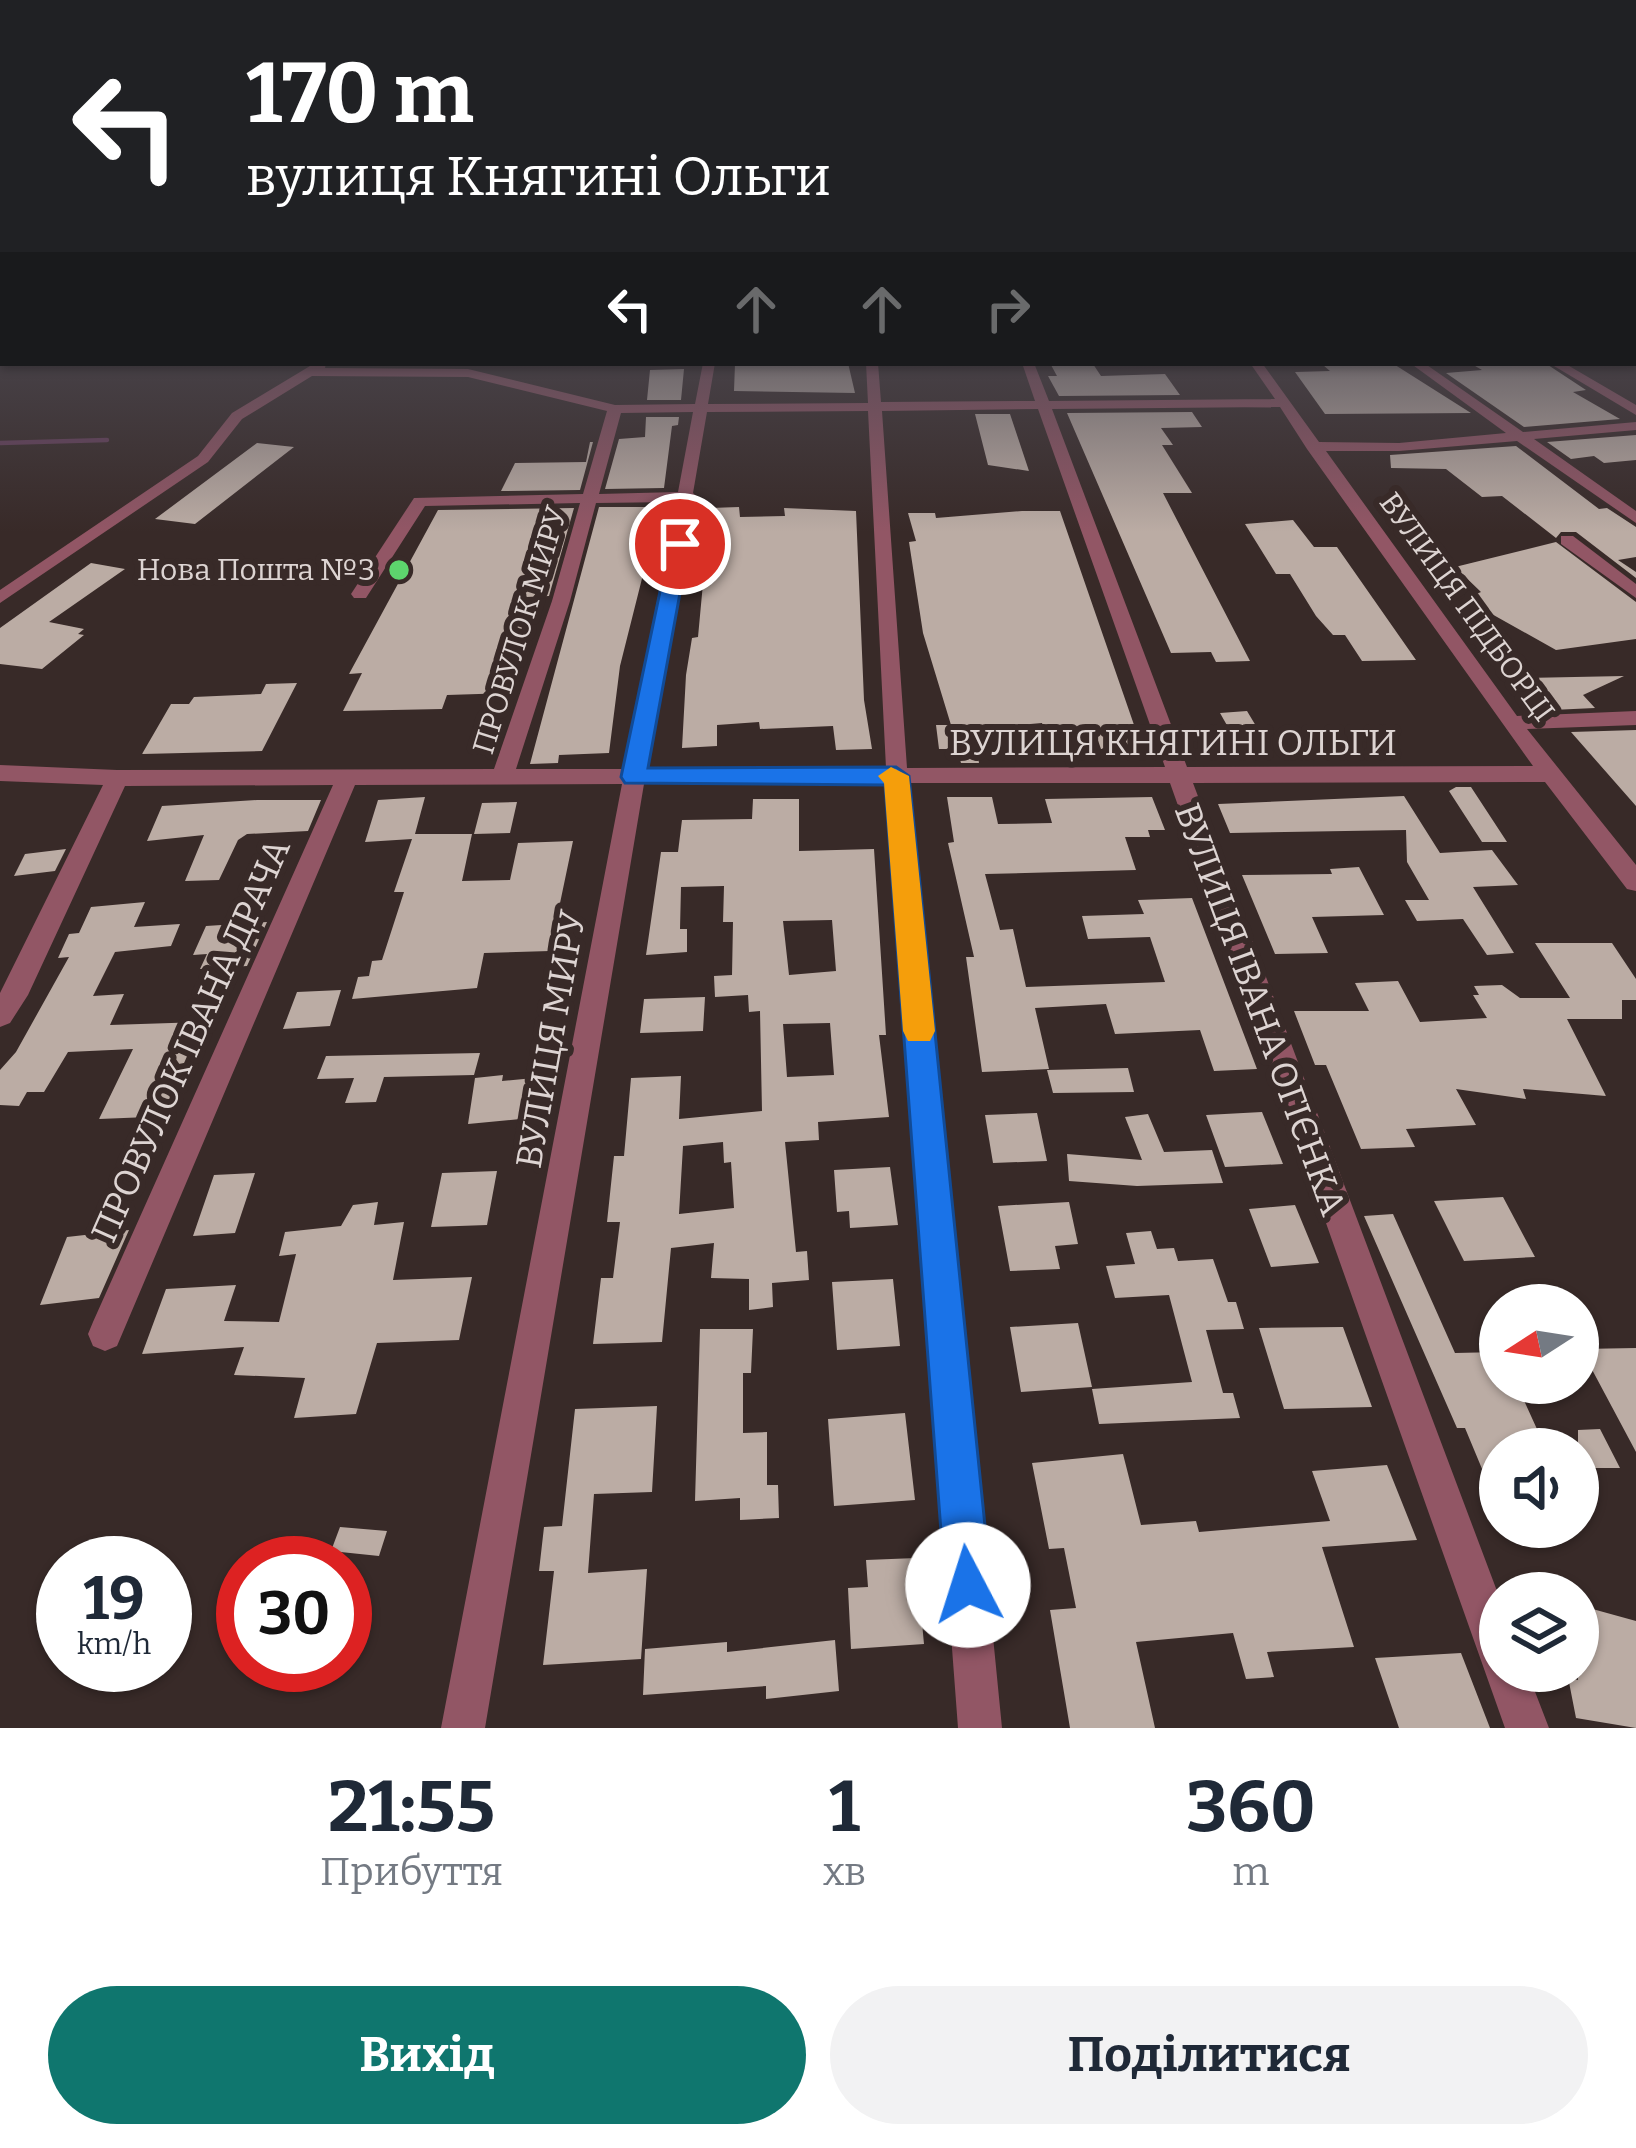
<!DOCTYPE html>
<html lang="uk">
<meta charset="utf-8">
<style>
body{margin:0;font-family:Bitter,serif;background:#f2f2f3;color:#1f2937;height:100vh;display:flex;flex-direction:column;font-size:45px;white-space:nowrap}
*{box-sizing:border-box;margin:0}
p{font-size:39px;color:#747a83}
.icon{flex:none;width:66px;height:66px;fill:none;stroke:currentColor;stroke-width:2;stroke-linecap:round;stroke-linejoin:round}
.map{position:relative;height:1728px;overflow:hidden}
.drawer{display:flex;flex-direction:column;background:#fff;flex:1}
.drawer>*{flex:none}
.top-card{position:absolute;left:0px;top:0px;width:1638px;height:366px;box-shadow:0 3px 9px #0004;background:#202124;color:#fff;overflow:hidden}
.needle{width:78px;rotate:258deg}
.controls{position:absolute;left:1479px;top:1284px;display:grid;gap:24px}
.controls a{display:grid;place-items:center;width:120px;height:120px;border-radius:50%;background:#fff;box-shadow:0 3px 9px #0004;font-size:60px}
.speed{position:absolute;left:36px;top:1536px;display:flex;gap:24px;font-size:60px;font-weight:700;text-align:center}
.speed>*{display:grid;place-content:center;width:156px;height:156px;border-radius:50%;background:#fff;box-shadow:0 3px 9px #0004;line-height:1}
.speed small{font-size:30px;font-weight:400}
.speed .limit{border:18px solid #d22;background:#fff;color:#111}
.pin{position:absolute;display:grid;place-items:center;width:102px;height:102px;color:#fff;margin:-51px;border:6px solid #fff;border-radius:50%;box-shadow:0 3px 12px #0007}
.me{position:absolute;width:132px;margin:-66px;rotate:355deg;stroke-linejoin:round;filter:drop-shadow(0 0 9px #0008)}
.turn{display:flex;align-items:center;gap:42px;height:252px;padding:0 48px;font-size:54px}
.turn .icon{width:156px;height:156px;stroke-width:2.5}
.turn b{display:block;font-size:84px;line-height:102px}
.lanes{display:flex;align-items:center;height:114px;padding:0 48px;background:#0003;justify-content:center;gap:60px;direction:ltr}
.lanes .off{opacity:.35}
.eta{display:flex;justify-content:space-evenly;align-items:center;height:204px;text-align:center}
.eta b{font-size:72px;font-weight:700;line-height:84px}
.primary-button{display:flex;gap:24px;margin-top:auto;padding:24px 48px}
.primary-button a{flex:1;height:138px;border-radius:72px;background:#0f766e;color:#fff;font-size:48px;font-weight:700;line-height:138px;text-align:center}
.primary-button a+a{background:#f2f2f3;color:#1f2937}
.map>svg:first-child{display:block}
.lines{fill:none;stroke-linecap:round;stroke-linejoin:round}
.stream{stroke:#67405b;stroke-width:4.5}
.building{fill:#bbaca4;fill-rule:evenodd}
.minor{fill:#925665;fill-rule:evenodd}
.route{fill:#1a73e8;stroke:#114b97;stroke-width:3}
.slow{fill:#f59e0b}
.poi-dot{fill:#5dd56d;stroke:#382a28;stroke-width:4.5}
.labels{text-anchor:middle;stroke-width:12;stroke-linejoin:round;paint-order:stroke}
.far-poi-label{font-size:30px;fill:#ddd4d2;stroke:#382a28;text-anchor:end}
.far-street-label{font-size:30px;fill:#ddd4d2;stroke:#382a28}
.street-label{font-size:36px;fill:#ddd4d2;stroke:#382a28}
</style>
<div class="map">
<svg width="1636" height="1728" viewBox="0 0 1636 1728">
<rect width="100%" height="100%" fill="#382a28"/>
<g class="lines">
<path class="stream" d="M0,443l107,-3"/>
</g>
<path class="building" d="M792,363h56l7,30 -121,-2 1,-27z
M1392,363l79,50 -146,1 -30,-42 35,-1 -7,-6z
M1470,363h75l41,27 -13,2 47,27 -96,8 -78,-54 36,-3z
M1093,364l8,12 64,-2 15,21 -121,1 -11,-20h9l-6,-11z
M684,369l-3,31h-34l3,-30z
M1192,412l10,15 -41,1 12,17h-11l30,48h-29l87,168 -34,1 -5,-10 -40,1 -104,-240z
M975,414h35l19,57 -41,-6z
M646,417h33l-1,8 -6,1 -8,62 -59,1 14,-50 26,-2z
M1636,435v25l-32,3 -10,-7 -23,3 -24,-17z
M590,442h3l-13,48 -79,1 14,-28 71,-1z
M257,443l37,4 -99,77 -40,-5z
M1516,446l83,63 8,-1 29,19v30l-18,3 18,12v6l-60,-46h-15l-5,6 -54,-42 -20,1 -36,-28 -55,-1 -1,-13z
M599,507h61l-40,159 -11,87 -50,2 -1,8 -28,1z
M739,507l1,10 45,-1 -1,-8 72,3 8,189 8,49 -36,1 -3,-24 -73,3 -1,-7 -42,3v21l-35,2 4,-73 6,-37 6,-1 12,-129z
M574,508l-25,88 -23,1 -13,96 -66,2 -5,14 -99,2 19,-38 -13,1 89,-164z
M1022,511h38l82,237 -41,1 -8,-23 -49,3 -2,-6 -69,6 6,34h-18l-4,-14h-18l-3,-24h15l-28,-92 -14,-91 7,-1 -8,-28h27l1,5z
M1293,520l21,27h23l79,113 -54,1 -17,-26h-12l-17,-19 -26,-42h-14l-31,-50z
M1556,542l80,60v37l-80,11 -91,-51 16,-7 -26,-25z
M91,563l34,6 -76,53 35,7 -6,5 6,1 -42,34 -42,-5v-36z
M1624,676l-41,19 12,13 -43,2 -27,-32z
M297,683l-35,68 -120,3 29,-50h18l5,-7 67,-3 5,-10z
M1247,711l18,30 -28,2 -17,-30z
M1636,730v76l-65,-74z
M1456,787h15l36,55h-25l-33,-51z
M1404,796l36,57 52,-3 26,35 -45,2 41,66 -27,2 -24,-36 -46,2 -12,-21h24l-22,-38 -1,-32 -176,3 -12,-29z
M425,797l-10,37h57l-10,47 48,-1 8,-37 55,-2 -23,110 -66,2 -7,35 -125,11 6,-22 11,-1 3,-15 10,-1 22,-68h-10l18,-53 -47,3 13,-42z
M947,797h45l6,27 54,-1 -7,-24 107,-2 13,33h-17l2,7h-25l11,33 -151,4 15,56 13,-1 13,58 139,-5 -15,-45 -62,2 -6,-23 62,-2 -6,-14 54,-2 65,171 -43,2 -14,-41 -85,4 -9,-30 -71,4 14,61 -67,3 -16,-115h8l-26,-114 6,-1z
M753,799h46v52l75,-2 12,186h-7l10,82 -71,5 1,18 -34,2 11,110 11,-1 2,29 -37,3 1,24 -24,3v-31l-38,-1 3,-35 -43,5 -9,94 -69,2 8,-66h12l7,-56h-13l7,-66h10l7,-78 50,-2 -2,43 83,-8 -2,-100 -11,1 -1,-17 -33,2 -1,-21 18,-1 1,-53h-10l1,-36 -43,1 -1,42h7v23l-41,3 15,-103h17l4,-32 70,-1zM832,920l4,51 -47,4 -6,-54zM830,1023l4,52 -47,2 -4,-53zM723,1142l1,21 7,-1 3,46 -55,6 4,-68z
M257,800h64l-13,31 -61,3 -9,6 -19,40 -34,1 19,-46 -57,6 15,-35z
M517,802l-7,31 -36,1 8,-31z
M66,849l-11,22 -41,5 11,-22z
M1359,867l25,48 -72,2 16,36 -53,1 -33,-79 90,-1 -2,-5z
M145,902l-11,25 46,-3 -9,22 -56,6 -22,44 31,-2 -14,31 92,-3 -21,48 13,-1 -21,47 -74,3 34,-70 -65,3 -24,40h-17l-8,14 -19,-1v-35l16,-18 53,-95 -11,1 11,-24 10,-1 12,-26z
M267,922l-20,44 -47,3 7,-15 -14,1 13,-29z
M1535,943h77l24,36v21h-14v19h-55l39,77 -83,-7 3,10 -70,-10 20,36 -70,4 9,18 -54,2 -35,-84h-11l-21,-54h75l-14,-28 43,-2 22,41 67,-4 -14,-23h6l-5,-9 28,-1 18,13h50z
M341,990l-11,36 -47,3 14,-37z
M705,997l-2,34 -63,2 4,-34z
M480,1053l-6,22 -90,2 -8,25 -31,1 9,-25 -37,1 9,-23z
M1128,1068l6,24 -81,1 -6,-23z
M503,1075l-1,6 32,-3 -4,40 -62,6 7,-46z
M1262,1112l21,52 -58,3 -19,-52z
M1037,1113l10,48 -54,2 -8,-48z
M1148,1114l16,38 48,-2 11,33 -86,3 -68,-5 -2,-27 75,6 -17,-43z
M890,1167l8,58 -48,3 -1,-17 -12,1 -3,-42z
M497,1171l-10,54 -56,2 11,-54z
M255,1173l-20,60 -42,3 21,-61z
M1503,1197l32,60 -71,4 -30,-60z
M378,1202l-4,23 30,-3 -11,58 79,-3 -13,63 -82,3 -21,71 -62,4 11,-40 -71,-3 10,-28 -102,7 24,-65 70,-4 -12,36 55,1 17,-68 -17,2 6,-24 56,-6 12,-21z
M1069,1202l9,42 -23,2 5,23 -50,2 -12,-65z
M1295,1205l24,58 -48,4 -22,-58z
M1393,1214l62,139 45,-1v31h16l30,66h-46v63l-35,-84h-8l-93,-212z
M129,1230l-30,68 -59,7 27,-68z
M1151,1231l6,18 17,-1 4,13 35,-2 15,43h8l8,27 -38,1 17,63h10l7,25 -141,6 -7,-35 100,-7 -23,-87 -54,3 -9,-32 29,-2 -9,-31z
M893,1279l7,67 -63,4 -5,-68z
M1078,1323l14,64 -71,5 -11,-65z
M1343,1327l29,80 -88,2 -25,-81z
M700,1329h53l-2,44h-8v60l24,-1v53h11l1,33 -39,2v-22l-45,3z
M1636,1348v104l-55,-103z
M657,1406l-5,86 -58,2 -6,79 59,-4 -6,90 -98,6 11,-94h-15l5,-44 18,-1 13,-117z
M905,1413l10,87 -81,6 -6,-87z
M1600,1429l20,39h-42v-38z
M1123,1454l18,71 55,-4 3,11 131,-11 -18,-50 75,-6 30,75 -95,7 32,100 -87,5 7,25 -28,2 -13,-46 -97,9 19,86h-85l-20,-118 26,-2 -12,-60 -15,1 -17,-86z
M340,1527l47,4 -8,25 -48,-5z
M916,1558l8,86 -73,5 -3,-61 20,-1 -2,-27z
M1578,1605l58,16v107l-60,-10 -8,-41 10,3z
M835,1640l4,51 -73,8v-13l-123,9 2,-46 82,-7v10z
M1461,1653l29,75h-91l-24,-70z"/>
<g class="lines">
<path class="minor" d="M1635,336h1v8h-1z
M315,363h11l-1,5 143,1 147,36 80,-1 8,-41h12l-7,41 160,-1 -2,-40h12l3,39 154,-1 -13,-38h12l15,38 226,-2 -25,-36h12l57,79 80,1 107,-10 -96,-70h14l99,69 113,-10v8l-102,9 102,72v12l-119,-82 -118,10h-73l191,265 119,-5v14l-109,4 109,136v26l-9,-2 -82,-107 -352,1 307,816v72h27l22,57h-44l-335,-945h-261l93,945h-44l-71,-945 -243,1 -159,944h-44l181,-944 -267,1 -238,561 -12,5 -12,-5 -5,-12 5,-12 240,-537 -208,1 -97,209 -18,28 -10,4v-34l103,-208 -103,-4v-16l117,5 377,-1 58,-168 28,-98 -155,3 -59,92h-12l-3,-4 63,-96 169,-4 24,-83 -139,-34 -156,-1 -70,43 -34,43 -208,141v-13l198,-134 34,-43zM1280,407l27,42 226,317 -346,1 -135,-358zM1038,409l127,358 -258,1 -25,-357zM868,411l18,357 -239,1 45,-268 5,-4 -4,-4 14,-81zM693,412l-15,80 -79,2 22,-81zM676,502l-51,267h-109l54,-168 26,-98z
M1549,363h15l72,42v10z
M1561,536h12l63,48v14l-75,-54z"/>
</g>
<linearGradient id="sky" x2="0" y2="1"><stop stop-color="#1f1716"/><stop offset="0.55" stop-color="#4d4a53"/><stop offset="1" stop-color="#4d4a53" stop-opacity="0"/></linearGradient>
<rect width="1636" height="532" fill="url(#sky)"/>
<path class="route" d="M680,538l9,6 -41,224 248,-1 13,9 82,809 -7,16 -16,7 -16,-7 -7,-16 -60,-800 -260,-2 -4,-6 49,-233z"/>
<path class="slow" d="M891,767l18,9 26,255 -5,10h-22l-5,-10 -19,-248 -6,-7z"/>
<circle class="poi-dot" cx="399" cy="570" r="12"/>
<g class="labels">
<g class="far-poi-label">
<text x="375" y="580">Нова Пошта №3</text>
</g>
<g class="far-street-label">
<text transform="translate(1467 607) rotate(54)" y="10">ВУЛИЦЯ ПІДБОРЦІ</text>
<text transform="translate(520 630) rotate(-73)" y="10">ПРОВУЛОК МИРУ</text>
</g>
<g class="street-label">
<text x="1173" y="755">ВУЛИЦЯ КНЯГИНІ ОЛЬГИ</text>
<text transform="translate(1261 1009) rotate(70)" y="13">ВУЛИЦЯ ІВАНА ОГІЄНКА</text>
<text transform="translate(550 1039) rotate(-80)" y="13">ВУЛИЦЯ МИРУ</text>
<text transform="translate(190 1040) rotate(-66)" y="13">ПРОВУЛОК ІВАНА ДРАЧА</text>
</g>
</g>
</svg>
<div class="controls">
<a><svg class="needle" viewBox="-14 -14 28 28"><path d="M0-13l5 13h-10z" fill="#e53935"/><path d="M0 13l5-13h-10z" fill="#747a83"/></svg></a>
<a><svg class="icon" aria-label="sound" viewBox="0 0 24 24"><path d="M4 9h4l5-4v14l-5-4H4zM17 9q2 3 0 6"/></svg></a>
<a><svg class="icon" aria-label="layers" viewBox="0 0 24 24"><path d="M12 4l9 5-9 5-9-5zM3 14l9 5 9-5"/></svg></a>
</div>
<div class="speed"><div>19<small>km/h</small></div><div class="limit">30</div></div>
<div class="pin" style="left:680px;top:544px;background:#d93025"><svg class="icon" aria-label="arrive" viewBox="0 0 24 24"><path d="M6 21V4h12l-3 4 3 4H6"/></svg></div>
<svg class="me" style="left:968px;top:1585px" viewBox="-20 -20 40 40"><circle r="19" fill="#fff"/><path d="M0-13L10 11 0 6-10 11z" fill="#1a73e8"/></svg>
<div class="top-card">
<div class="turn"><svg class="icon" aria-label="left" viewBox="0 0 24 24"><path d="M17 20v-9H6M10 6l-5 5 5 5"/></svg><div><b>170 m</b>вулиця Княгині Ольги</div></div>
<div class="lanes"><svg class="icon" aria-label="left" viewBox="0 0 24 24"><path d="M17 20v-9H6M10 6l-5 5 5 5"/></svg><svg class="icon off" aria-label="ahead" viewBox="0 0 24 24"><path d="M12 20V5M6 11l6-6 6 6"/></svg><svg class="icon off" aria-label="ahead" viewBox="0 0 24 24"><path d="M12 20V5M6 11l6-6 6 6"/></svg><svg class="icon off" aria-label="right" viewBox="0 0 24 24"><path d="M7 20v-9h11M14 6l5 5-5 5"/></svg></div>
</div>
</div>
<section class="drawer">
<div class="eta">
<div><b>21:55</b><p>Прибуття</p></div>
<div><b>1</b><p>хв</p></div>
<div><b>360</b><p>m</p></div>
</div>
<div class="primary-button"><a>Вихід</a><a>Поділитися</a></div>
</section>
